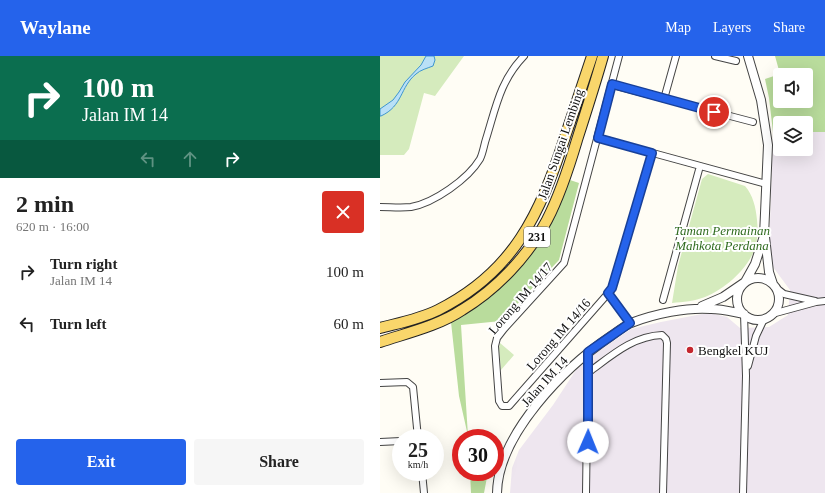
<!DOCTYPE html>
<meta charset="utf-8">
<style>
body{margin:0;font-family:Georgia,serif;background:#f6f6f6;color:#222;height:100vh;display:flex;flex-direction:column;font-size:15px;white-space:nowrap}
*{box-sizing:border-box;margin:0}
p{font-size:13px;color:#767676}
.icon{flex:none;width:22px;height:22px;fill:none;stroke:currentColor;stroke-width:2;stroke-linecap:round;stroke-linejoin:round}
.map{position:relative;flex:1;overflow:hidden}
.side{display:flex;flex-direction:column;background:#fff;width:380px}
.side>*{flex:none}
.guide{background:#0b6e4f;color:#fff;overflow:hidden}
.tools{position:absolute;left:393px;top:12px;display:grid;gap:8px}
.tools a{display:grid;place-items:center;width:40px;height:40px;border-radius:4px;background:#fff;box-shadow:0 4px 16px #0002;font-size:20px}
.speed{position:absolute;left:12px;top:373px;display:flex;gap:8px;font-size:20px;font-weight:700;text-align:center}
.speed>*{display:grid;place-content:center;width:52px;height:52px;border-radius:50%;background:#fff;box-shadow:0 4px 16px #0002;line-height:1}
.speed small{font-size:10px;font-weight:400}
.speed .limit{border:6px solid #d22;background:#fff;color:#111}
.pin{position:absolute;display:grid;place-items:center;width:34px;height:34px;color:#fff;margin:-17px;border:2px solid #fff;border-radius:50%;box-shadow:0 1px 4px #0007}
.me{position:absolute;width:44px;margin:-22px;rotate:1deg;stroke-linejoin:round;filter:drop-shadow(0 0 3px #0008)}
.turn{display:flex;align-items:center;gap:14px;height:84px;padding:0 16px;font-size:18px}
.turn .icon{width:52px;height:52px;stroke-width:2.5}
.turn b{display:block;font-size:28px;line-height:34px}
.lanes{display:flex;align-items:center;height:38px;padding:0 16px;background:#0003;justify-content:center;gap:20px;direction:ltr}
.lanes .off{opacity:.35}
.round{display:grid;place-items:center;flex:none;width:42px;height:42px;border-radius:4px;background:#f6f6f6}
.head{display:flex;align-items:center;justify-content:space-between;height:68px;padding:0 16px}
h1{font-size:24px;font-weight:800;line-height:30px}
.button{display:flex;gap:8px;margin-top:auto;padding:8px 16px}
.button a{flex:1;height:46px;border-radius:4px;background:#2563eb;color:#fff;font-size:16px;font-weight:800;line-height:46px;text-align:center}
.button a+a{background:#f6f6f6;color:#222}
ul{padding:0;list-style:none}
li{display:flex;align-items:center;gap:12px;height:52px;padding:0 16px}
li div{flex:1}
li b{display:block;font-size:15px}
li em{font-style:normal}
header{display:flex;align-items:center;gap:24px;box-sizing:border-box;height:56px;padding:0 20px;background:#2563eb;color:#fff}
header strong{font-size:19px}
nav{display:flex;gap:22px;margin-inline-start:auto;font-size:14px}
main{display:flex;flex:1;min-height:0}
.map>svg:first-child{display:block}
.industrial{fill:#eee6ef}
.green{fill:#d5ebbd}
.forest{fill:#b9dc9c;fill-rule:evenodd}
.water{fill:#b9e0f7;stroke:#3f96cf}
.lines{fill:none;stroke-linecap:round;stroke-linejoin:round}
.minor-casing{stroke:#444;stroke-width:8}
.tertiary-casing{stroke:#444;stroke-width:10}
.primary-casing{stroke:#222;stroke-width:12}
.minor{stroke:#fff;stroke-width:6}
.tertiary{stroke:#fff;stroke-width:8}
.primary{stroke:#f9d66b;stroke-width:10}
.route-casing{stroke:#184099;stroke-width:10}
.route{stroke:#2563eb;stroke-width:7}
.poi-dot{fill:#c4262e;stroke:#fff;stroke-width:1.5}
.labels{text-anchor:middle;stroke-width:4;stroke-linejoin:round;paint-order:stroke}
.shield{fill:#fff;stroke:#585858;stroke-width:1}
.shield-label{font-size:12px;font-weight:bold;fill:#111}
.street-label{font-size:13px;fill:#111;stroke:#fff}
.park-label{font-size:13px;font-style:italic;fill:#2f6b1f;stroke:#fff}
.poi-label{font-size:13px;fill:#111;stroke:#fff;text-anchor:start}
</style>
<header>
<strong>Waylane</strong>
<nav><a>Map</a><a>Layers</a><a>Share</a></nav>
</header>
<main>
<section class="side">
<div class="guide">
<div class="turn"><svg class="icon" aria-label="right" viewBox="0 0 24 24"><path d="M7 20v-9h11M14 6l5 5-5 5"/></svg><div><b>100 m</b>Jalan IM 14</div></div>
<div class="lanes"><svg class="icon off" aria-label="left" viewBox="0 0 24 24"><path d="M17 20v-9H6M10 6l-5 5 5 5"/></svg><svg class="icon off" aria-label="ahead" viewBox="0 0 24 24"><path d="M12 20V5M6 11l6-6 6 6"/></svg><svg class="icon" aria-label="right" viewBox="0 0 24 24"><path d="M7 20v-9h11M14 6l5 5-5 5"/></svg></div>
</div>
<div class="head"><div><h1>2 min</h1><p>620 m · 16:00</p></div><a class="round" style="background:#d93025;color:#fff"><svg class="icon" aria-label="close" viewBox="0 0 24 24"><path d="M6 6l12 12M18 6L6 18"/></svg></a></div>
<ul>
<li><svg class="icon" aria-label="right" viewBox="0 0 24 24"><path d="M7 20v-9h11M14 6l5 5-5 5"/></svg><div><b>Turn right</b><p>Jalan IM 14</p></div><em>100 m</em></li>
<li><svg class="icon" aria-label="left" viewBox="0 0 24 24"><path d="M17 20v-9H6M10 6l-5 5 5 5"/></svg><div><b>Turn left</b></div><em>60 m</em></li>
</ul>
<div class="button"><a>Exit</a><a>Share</a></div>
</section>
<div class="map">
<svg width="445" height="437" viewBox="0 0 445 437">
<rect width="100%" height="100%" fill="#fffdf5"/>
<path class="industrial" d="M393,76h7v17h26v-17h19v361h-315l2,-25 7,-18 34,-45 23,-35 18,-16 37,-25 30,-7 41,-8h12l13,3 13,11 29,-1 19,-12 2,-25 -17,-23 -4,-15z"/>
<path class="green" d="M0,0h84l-29,40 -11,-3 -15,56 -5,6h-24z
M328,118l37,12c8,9 11,22 12,34 1,10 1,21 -3,31 -8,19 -29,38 -49,46 -10,4 -22,5 -33,6l6,-37 24,-87z
M120,287l14,12 -13,15 -2,-22z"/>
<path class="forest" d="M395,0h50v76h-19v-9h-26v9h-7l-4,-34 -4,-19 15,-5zM400,19h26v26h-26z
M190,124l9,3 -20,77 -58,61 -40,4 7,111 -9,-40 -8,-74 18,-10 30,-23 28,-29 10,-16z
M90,416h18l-4,21h-13z"/>
<path class="water" d="M46,0h8l1,4 -2,6c-5,2 -13,4 -17,8 -16,13 -13,32 -35,42h-1v-7l13,-9 6,-8 6,-10 16,-17z"/>
<g class="lines">
<g class="minor-casing">
<path id="minor" d="M239,0l-55,207 -60,66 -7,9 -2,8 4,55 3,5h7l103,-117 40,-136
M335,0l21,5
M232,29l141,37
M284,43l12,-43
M218,82l168,46
M0,151c10,0 21,1 31,0 23,-4 57,-28 69,-48 3,-6 4,-14 6,-20 10,-32 14,-58 38,-83
M395,231l9,7 31,7
M228,237l22,30
M283,244l37,-134
M392,258l44,-12 9,-1
M368,310l8,-30 8,-17
M209,316c22,-16 44,-36 73,-37l4,4 1,4 -4,150
M0,327l27,-1 6,5 5,51
M0,386l21,-1
M42,416l2,21
M206,437l2,-141
M363,437l3,-117 -2,-62"/>
</g>
<g class="tertiary-casing">
<path id="tertiary" d="M385,181l4,35 4,12
M357 243a21 21 0 1 1 42 0a21 21 0 1 1-42 0Z
M322,250l21,-9 22,-15 10,-18 9,-28 4,-91 -7,-45 -13,-44
M117,437c1,-59 68,-126 114,-157 6,-4 13,-10 20,-13 23,-9 56,-16 80,-14 11,0 22,3 33,5"/>
</g>
<g class="primary-casing">
<path id="primary" d="M0,272c19,-5 40,-9 58,-18 76,-38 102,-96 127,-173 9,-27 18,-54 27,-81
M0,286c27,-9 58,-16 82,-32 35,-21 66,-54 85,-90 13,-25 22,-53 30,-80 9,-28 18,-56 26,-84"/>
</g>
<use href="#minor" class="minor"/>
<use href="#tertiary" class="tertiary"/>
<use href="#primary" class="primary"/>
</g>
<g class="lines">
<g class="route-casing">
<path id="route" d="M208,386v-90l42,-29 -22,-30 4,-5 40,-135 -54,-15 14,-54 102,28"/>
</g>
<use href="#route" class="route"/>
</g>
<circle class="poi-dot" cx="310" cy="294" r="4"/>
<g class="labels">
<rect class="shield" x="144" y="171" width="26" height="20" rx="3"/>
<g class="shield-label">
<text x="157" y="185">231</text>
</g>
<g class="street-label">
<text transform="translate(180 88) rotate(-71)" y="5">Jalan Sungai Lembing</text>
<text transform="translate(140 242) rotate(-49)" y="5">Lorong IM 14/17</text>
<text transform="translate(178 278) rotate(-49)" y="5">Lorong IM 14/16</text>
<text transform="translate(164 325) rotate(-48)" y="5">Jalan IM 14</text>
</g>
<g class="park-label">
<text x="342" y="179">Taman Permainan<tspan x="342" dy="15">Mahkota Perdana</tspan></text>
</g>
<g class="poi-label">
<text x="318" y="299">Bengkel KUJ</text>
</g>
</g>
</svg>
<div class="tools">
<a><svg class="icon" aria-label="sound" viewBox="0 0 24 24"><path d="M4 9h4l5-4v14l-5-4H4zM17 9q2 3 0 6"/></svg></a>
<a><svg class="icon" aria-label="layers" viewBox="0 0 24 24"><path d="M12 4l9 5-9 5-9-5zM3 14l9 5 9-5"/></svg></a>
</div>
<div class="speed"><div>25<small>km/h</small></div><div class="limit">30</div></div>
<div class="pin" style="left:334px;top:56px;background:#d93025"><svg class="icon" aria-label="arrive" viewBox="0 0 24 24"><path d="M6 21V4h12l-3 4 3 4H6"/></svg></div>
<svg class="me" style="left:208px;top:386px" viewBox="-20 -20 40 40"><circle r="19" fill="#fff"/><path d="M0-13L10 11 0 6-10 11z" fill="#2563eb"/></svg>
</div>
</main>
